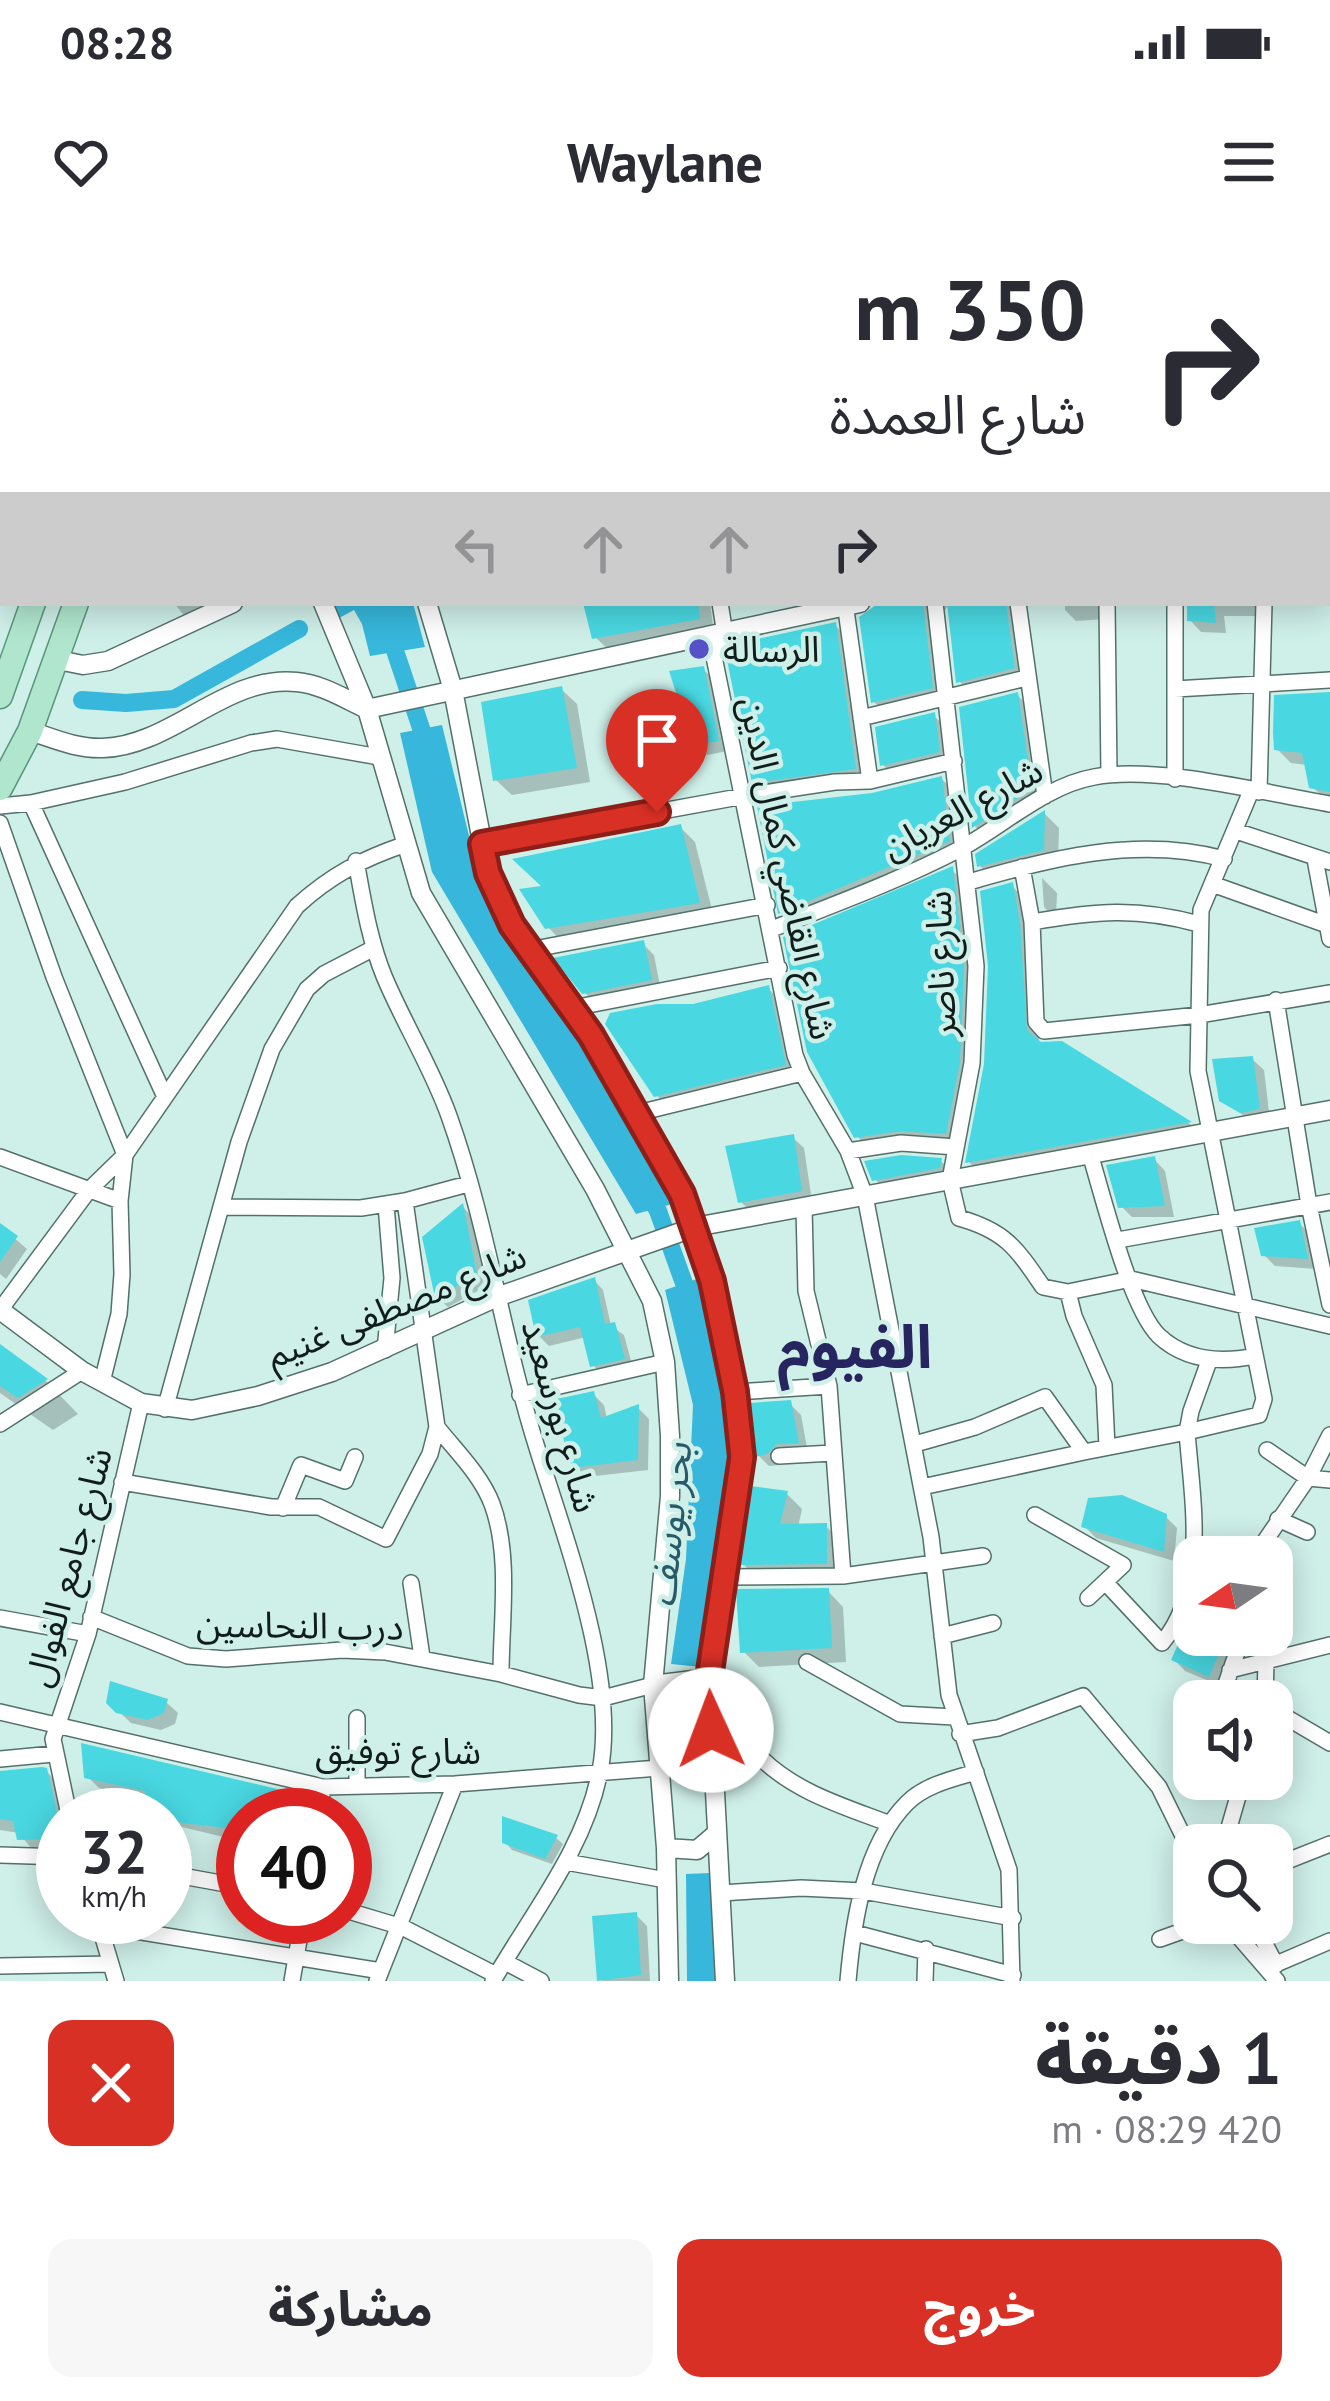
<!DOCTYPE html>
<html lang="ar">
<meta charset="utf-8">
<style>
body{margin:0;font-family:"PT Sans","Noto Sans Arabic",sans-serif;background:#f7f7f7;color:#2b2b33;direction:rtl;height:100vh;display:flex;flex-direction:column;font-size:45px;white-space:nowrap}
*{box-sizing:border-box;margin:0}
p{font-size:39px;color:#7c7c81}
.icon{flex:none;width:66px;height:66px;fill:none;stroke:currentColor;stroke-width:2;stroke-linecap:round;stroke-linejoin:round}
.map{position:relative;height:1741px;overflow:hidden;direction:ltr}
.details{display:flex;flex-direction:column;background:#fff;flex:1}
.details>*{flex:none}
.hud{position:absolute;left:0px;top:0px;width:1332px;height:366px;box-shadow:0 6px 30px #0003;direction:rtl;background:#fff;color:#2b2b33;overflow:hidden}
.needle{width:78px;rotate:257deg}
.tools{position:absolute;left:1173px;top:1296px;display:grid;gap:24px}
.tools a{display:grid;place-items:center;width:120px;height:120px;border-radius:24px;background:#fff;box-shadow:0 6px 30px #0003;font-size:60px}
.speed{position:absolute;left:36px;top:1548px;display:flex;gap:24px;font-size:60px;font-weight:700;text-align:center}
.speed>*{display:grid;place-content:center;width:156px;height:156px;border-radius:50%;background:#fff;box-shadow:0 6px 30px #0003;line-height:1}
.speed small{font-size:30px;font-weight:400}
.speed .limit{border:18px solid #d22;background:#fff;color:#111}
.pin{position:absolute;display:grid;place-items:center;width:102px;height:102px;color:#fff;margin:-123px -51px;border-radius:50% 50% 50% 0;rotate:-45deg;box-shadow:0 0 12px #0007}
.pin .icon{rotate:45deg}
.me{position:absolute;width:132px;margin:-66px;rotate:358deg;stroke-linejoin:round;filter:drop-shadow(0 0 9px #0008)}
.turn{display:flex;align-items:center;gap:42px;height:252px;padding:0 48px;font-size:54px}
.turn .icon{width:156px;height:156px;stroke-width:2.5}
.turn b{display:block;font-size:84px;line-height:102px}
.lanes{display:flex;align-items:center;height:114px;padding:0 48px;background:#0003;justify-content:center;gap:60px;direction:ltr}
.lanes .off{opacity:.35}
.round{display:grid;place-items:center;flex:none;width:126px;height:126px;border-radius:24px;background:#f7f7f7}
.headline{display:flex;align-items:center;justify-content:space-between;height:204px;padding:0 48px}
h1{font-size:72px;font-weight:800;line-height:90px}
.primary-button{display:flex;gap:24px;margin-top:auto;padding:24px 48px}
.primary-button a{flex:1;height:138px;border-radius:24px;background:#d93025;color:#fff;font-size:48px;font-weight:800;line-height:138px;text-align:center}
.primary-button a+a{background:#f7f7f7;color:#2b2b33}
.status{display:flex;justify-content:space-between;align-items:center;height:84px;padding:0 60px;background:#fff;direction:ltr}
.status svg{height:33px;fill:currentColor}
header{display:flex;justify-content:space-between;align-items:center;height:156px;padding:0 48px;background:#fff;font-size:54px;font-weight:800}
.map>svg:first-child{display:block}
.water{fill:#36b7db}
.shadow{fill:#0003}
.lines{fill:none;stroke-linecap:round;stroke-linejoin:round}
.canal{stroke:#36b7db;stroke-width:18}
.building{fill:#49d7e1}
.minor-casing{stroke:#54706b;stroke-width:18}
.tertiary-casing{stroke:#54706b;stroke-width:21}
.primary-casing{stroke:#57957b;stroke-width:27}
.path{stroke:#768c88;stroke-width:3;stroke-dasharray:3 9;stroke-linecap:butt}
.minor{stroke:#fff;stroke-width:15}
.tertiary{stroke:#fff;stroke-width:18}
.primary{stroke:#b0e6ce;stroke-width:24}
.route-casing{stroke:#8d1f18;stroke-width:30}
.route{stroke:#d93025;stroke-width:21}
.poi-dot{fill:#5451c9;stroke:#cfefe9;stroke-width:4.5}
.labels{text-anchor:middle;stroke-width:9;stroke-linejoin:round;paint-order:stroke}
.poi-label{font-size:36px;fill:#111d1b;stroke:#cfefe9;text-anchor:start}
.street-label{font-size:36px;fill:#111d1b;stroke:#cfefe9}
.water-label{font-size:39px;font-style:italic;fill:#285a6a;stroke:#cfefe9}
.town-label{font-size:60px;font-weight:bold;fill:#26255f;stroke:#cfefe9}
</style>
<div class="status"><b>08:28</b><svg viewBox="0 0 49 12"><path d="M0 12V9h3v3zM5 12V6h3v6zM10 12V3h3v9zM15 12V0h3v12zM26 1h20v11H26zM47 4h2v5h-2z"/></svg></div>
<header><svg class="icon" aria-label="menu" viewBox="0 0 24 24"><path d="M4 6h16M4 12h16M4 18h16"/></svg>Waylane<svg class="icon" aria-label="heart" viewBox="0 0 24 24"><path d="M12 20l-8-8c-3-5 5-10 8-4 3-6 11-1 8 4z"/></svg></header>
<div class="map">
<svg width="1330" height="1741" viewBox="0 0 1330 1741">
<rect width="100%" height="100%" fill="#cfefe9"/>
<path class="water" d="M350,363h63l12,44 -55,9 -8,-32z
M442,485l37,152 42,73 131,205 20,49 -36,10 -204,-342 -32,-139z
M697,1039l31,147 4,38 -31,203 -30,-3 15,-105 7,-154 -28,-115z
M710,1633l5,108h-28l-1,-107z"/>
<path class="shadow" d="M0,0h85l-82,3 -3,38z
M170,0h95l3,3h-98z
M449,0h167v3h-168z
M709,0h78l1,3h-79z
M813,0h25l1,3h-23z
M1038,0h50l1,3h-50z
M1235,0h95v151l-1,-148z
M3,166v64l-3,-3z
M174,363h56l-40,20z
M587,363h123l4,30 -103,19 -16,-15z
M889,363h142l-6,6 4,74 -55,13 -15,-15 -9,-78 -13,18 9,82 -57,14 -15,-15z
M1065,363h49l-9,16 -29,2 -11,-11z
M1190,363h68v13h-34l2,17 -25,-1 -11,-12z
M835,385l15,16 20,143 -100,13 -15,-16z
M703,429l11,11 14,71 -21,4 -11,-11z
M561,449l16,15 13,78 -78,13 -16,-15z
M1330,454v108l-18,-15 -5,-22 -16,-2 -15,-15z
M1017,455l16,16 13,94 -56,36 -15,-15 -13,-117z
M934,476l16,15 4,36 -56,13 -15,-15z
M942,539l15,16 7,61 -168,71 -15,-15 92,-116z
M1044,573l15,15 -1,37 -63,16 -15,-15z
M680,587l15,15 19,76 -151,25 -15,-16 -2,-39z
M952,630l15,15 11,99 -17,164 -44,-3 -45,7 -15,-16z
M1042,638l15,15 -1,26 -12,-12z
M1012,646l15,15 7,40 5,101 22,2 129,80 13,13 -220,40 -14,-15 18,-98z
M643,704l11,11 7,36 -65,13 -12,-12z
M768,748l13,14 16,75 -127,31 -14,-13 38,-88z
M1252,819l12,11 6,50 -16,3 -32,-23z
M792,897l12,11 8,53 -60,12 -11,-11z
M1154,919l11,12 9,46h-42l-11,-11z
M941,921l15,15 -66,19 -15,-16z
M463,967l10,11 14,68 -39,21 -11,-10z
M1299,983l11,11 7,35 -42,-3 -11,-11z
M0,986l27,23 -21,30 -6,-5z
M594,1040l9,10 8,36 13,9 9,33 -30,7 -10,-10 -7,-28 -37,9 -10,-10z
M0,1108l46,33 32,33 -25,16 -53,-37z
M593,1154l11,11 3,14 31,-11 11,11 -1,51 -62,7 -11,-11z
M790,1164l11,11 7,38 -23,3 -6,9 -10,1 -11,-11z
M787,1254l15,15 -4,18 28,-1 15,16v36l-83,1 -15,-15z
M1166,1277l11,11 -3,33 -78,-23 -12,-12z
M828,1351l15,16 3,55 -87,5 -16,-16z
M1194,1377v18h47l-20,51 -36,-15 -11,-12z
M109,1462h57l12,11 -3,11 -14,6 -30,-7z
M46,1531l15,15 2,67 -27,1 -17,-21 -19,-3v-56z
M87,1536l201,18 11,12 -1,9h-55v22l-14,-3 -1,4 -63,-15v-8h-15l-5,-5 2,-11 -48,-11z
M556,1598l7,6 -11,20 -40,-14 -7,-8z
M636,1675l11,11 3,55h-48z"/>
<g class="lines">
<path class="canal" d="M379,363l50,149
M333,371l15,-8
M82,460l44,3 48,-4 125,-70
M645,947l13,24 32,89"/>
</g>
<path class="building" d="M583,363h115l2,16 -108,20z
M879,363h44l10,85 -62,15 -12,-86z
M947,363h59l9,65 -59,15z
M1187,363h27l2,20 -29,-2z
M836,382l20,147 -104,14 -26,-128 5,-8 26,-8z
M704,426l15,75 -26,4 -24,-74z
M562,446l15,82 -84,13 -12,-79z
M1018,452l14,97 -60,39 -13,-121z
M1330,452v100l-21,-4 -7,-35 -28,-3 -1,-17 1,-38z
M935,472l5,40 -60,14 -5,-39z
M942,536l8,65 -172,73 -21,-108 115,-13z
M1045,570l-1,40 -67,17 -2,-13z
M681,584l19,79 -155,26 -26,-40 22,-3 -29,-27z
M953,626l11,100 -4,96 -14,72 -46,-3 -46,7 -47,-86 -24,-115z
M1013,642l7,41 7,107 14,12 21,-1 130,81 -227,41 19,-99 4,-98 -8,-75z
M644,700l8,40 -70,14 -29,-36z
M769,745l17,80 -132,32 -49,-73 5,-11 47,-9h36z
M1253,816l7,53 -20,4 -21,-12 -7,-42z
M794,894l8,57 -64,12 -13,-57z
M901,915l41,3 -2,10 -68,13 -8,-20z
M1155,916l10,50 -47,2 -12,-43z
M463,963l14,72 -42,23 -13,-61z
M1300,980l8,39 -47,-3 -7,-28z
M0,983l18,13 -18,26z
M595,1037l10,47 10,-2 10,37 -35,8 -10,-40 -44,10 -8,-37z
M0,1104l48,35 -30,19 -18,-12z
M594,1151l7,27 38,-14 -1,56 -66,8 -20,-68z
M791,1160l8,43 -22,1 -10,10 -12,3 -5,-54z
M751,1246l37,5 -8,33 47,-1v41l-87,1z
M1122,1255l45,19 -3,38 -83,-25 7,-29z
M829,1348l3,60 -92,5 -4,-64z
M1194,1369v26h33l-18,42 -38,-17z
M110,1441l58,18 -4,14 -16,7 -32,-7 -10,-10z
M81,1503l209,49 -5,23h-42v15l-60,-7 -41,-12 3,-20 -61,-13z
M42,1527l5,1 16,71 -46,1 -4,-19 -13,-2v-48z
M502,1576l56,19 -13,24 -43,-16z
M637,1672l4,63 -44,6 -5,-65z"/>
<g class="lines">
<g class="minor-casing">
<path id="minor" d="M797,0l1,3
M860,0l1,3
M1148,0l3,3
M684,3v-3
M876,3l11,-3
M0,66l3,-7
M1329,196l1,2
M0,250l3,1
M720,363l5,31 -12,18 82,403 7,18 46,78 17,45 66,341 18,158 60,175 3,111
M845,363l25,178
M935,363l41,363 -4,97 -22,117 9,38c47,13 58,31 84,69l25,5 63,-13 199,47
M1018,363l27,193
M1107,363l2,172
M1175,363v176
M1175,449l155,-9
M861,478l165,-40
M1259,552l5,-189
M31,563l134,294
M0,566l31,-3 94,-21 126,-39 26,-4 102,18
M0,583l54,154 71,178 -5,46 2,73 -3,40 -17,68
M1236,591l94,31
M482,604l262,-48 91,-14 35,-1 84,-20
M1315,619l15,80
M356,621c7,38 13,78 28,115 20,48 48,92 65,140 39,109 54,225 89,335 28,90 80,227 62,320 -15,78 -68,142 -107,210
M1022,627l10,55 4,100 8,9 155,-16 131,-22
M969,642c82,-24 169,-46 255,-23
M1212,644l115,41
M1032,682c63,-11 105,-15 167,2
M772,689c63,-25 126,-48 186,-79 44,-23 86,-64 136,-73 64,-12 170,16 236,27
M529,710l238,-45
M1276,760l33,205 21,100
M573,768l206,-40
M638,873l164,-40
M848,911l53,-8 55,4
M1090,914c13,42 40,154 69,182 27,25 62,27 96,20
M0,917l120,44
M221,967l140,1 44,-7 63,-17
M804,968l2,83 23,95 14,190
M1118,1000l212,-38
M1068,1052l6,24 30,69 3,62
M0,1070l89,-120 36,-35 172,-249c34,-31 65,-47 109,-62
M385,1110l7,-72 -6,-73
M735,1152l94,-6
M520,1155l145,-33
M165,1169l74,-267 33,-93 35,-60 17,-15 50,-26
M0,1184l82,-53
M437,1187c19,24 44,48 55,77 19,51 9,117 9,170
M915,1204l60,-17 70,-30 39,55 103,-20 4,-21 18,-50
M1267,1210l41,28 22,2
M779,1216l54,-3
M122,1242l149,25h48l67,32 44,-85 7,-27 -32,-226
M922,1247l162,-35
M283,1268l18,-43 44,16 10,-24
M1035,1275l88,50 -35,33
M1278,1279l29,13
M1254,1317l54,-79 22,-43
M722,1337l121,-1 140,-20
M1105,1342l57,61c47,-56 30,-144 25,-211l72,-17 5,-16 -66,-328 3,-161 50,-119
M411,1343l11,74
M91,1377l97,39 38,3 116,-9 43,2 116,22 78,21 24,3 50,-13
M0,1378l88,16
M942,1396l51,-13
M807,1422l93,52 54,3
M1230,1430l100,-25
M710,1451c16,22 32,49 52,68 35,34 84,48 128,65
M1220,1461l23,-66
M1265,1461l1,-41
M1272,1469l58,34
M0,1472l323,75 132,-3 204,-16
M357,1478v68
M960,1494l38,-6 85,-32 76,91 35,71
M0,1519l53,-5
M69,1575l-16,-76 35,-105 53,-231
M319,1575l4,-28
M1224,1605l19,-66
M0,1615l63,2
M566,1622l100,18
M1272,1627l58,-23
M165,1633l78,14
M721,1653l80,-5 62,3 150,27
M345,1670l57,17 94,48
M98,1681l18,60
M1227,1683l50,58
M1254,1683l22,42
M99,1685l282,46
M855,1693l158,42
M1160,1699l45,-16
M505,1722l36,19
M0,1726l111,-2
M1267,1728l63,-27
M292,1741l11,-64
M377,1741l78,-197
M848,1741c5,-58 16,-135 59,-178 18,-18 45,-24 69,-31
M925,1741l1,-32"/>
</g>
<g class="tertiary-casing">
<path id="tertiary" d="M288,3v-3
M385,3l1,-3
M1329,316h1
M323,363l44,106 54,184 174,296 57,112 13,61 5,74v60l-17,189 13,163 3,133
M427,363l26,87 35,183 24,52 79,110 47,78 44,81 30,87 23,111 7,65 -33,221 16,303
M58,420l25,5 25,-4 125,-58
M30,491c25,8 47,18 73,17 69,-2 124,-74 194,-66 24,2 48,17 70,27l493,-106
M0,1070l82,61 59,32 51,7 66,-14 74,-24 165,-75 198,-70 635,-117
M653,1445l56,-7
M666,1608l31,2 20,-17"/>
</g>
<g class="primary-casing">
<path id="primary" d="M81,0v3
M124,0v3
M0,456l33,-93
M0,548l30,-57 46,-128"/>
</g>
<path class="path" d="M676,1494l20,-2"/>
<use href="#minor" class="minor"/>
<use href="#tertiary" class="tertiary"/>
<use href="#primary" class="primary"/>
</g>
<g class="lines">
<g class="route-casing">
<path id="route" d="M657,572l-175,32 6,29 24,52 79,110 91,159 30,87 23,111 7,65 -33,221 2,52"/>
</g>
<use href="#route" class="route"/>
</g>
<circle class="poi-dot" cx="699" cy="409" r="12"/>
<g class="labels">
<g class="poi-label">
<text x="723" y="422">الرسالة</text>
</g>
<g class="street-label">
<text transform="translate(962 568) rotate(-28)" y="13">شارع العريان</text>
<text transform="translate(788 628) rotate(78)" y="13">شارع القاضي كمال الدين</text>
<text transform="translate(940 724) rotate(-92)" y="13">شارع ناصر</text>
<text transform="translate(396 1065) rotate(-22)" y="13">شارع مصطفى غنيم</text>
<text transform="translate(561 1176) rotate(74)" y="13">شارع بورسعيد</text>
<text transform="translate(68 1327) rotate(-75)" y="13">شارع جامع الفوال</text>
<text transform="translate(300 1385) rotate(1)" y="13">درب النحاسين</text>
<text x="398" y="1524">شارع توفيق</text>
</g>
<g class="water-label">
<text transform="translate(669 1285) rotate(-84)" y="14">بحر يوسف</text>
</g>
<g class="town-label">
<text x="855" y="1128">الفيوم</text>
</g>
</g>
</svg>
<div class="tools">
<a><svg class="needle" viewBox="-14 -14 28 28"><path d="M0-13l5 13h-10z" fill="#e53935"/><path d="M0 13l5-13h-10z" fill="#7c7c81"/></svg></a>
<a><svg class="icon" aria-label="sound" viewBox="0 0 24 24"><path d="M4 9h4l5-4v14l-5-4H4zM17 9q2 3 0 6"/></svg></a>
<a><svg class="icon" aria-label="search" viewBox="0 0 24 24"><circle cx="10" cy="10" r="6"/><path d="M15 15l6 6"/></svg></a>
</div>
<div class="speed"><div>32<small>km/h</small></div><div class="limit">40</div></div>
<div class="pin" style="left:657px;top:572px;background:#d93025"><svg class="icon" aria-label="arrive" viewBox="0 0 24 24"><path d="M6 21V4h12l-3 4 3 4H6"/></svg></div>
<svg class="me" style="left:711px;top:1490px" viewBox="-20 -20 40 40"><circle r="19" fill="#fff"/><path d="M0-13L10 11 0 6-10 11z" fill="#d93025"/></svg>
<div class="hud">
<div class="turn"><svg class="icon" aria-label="right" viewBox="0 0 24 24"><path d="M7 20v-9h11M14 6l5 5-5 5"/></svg><div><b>350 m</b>شارع العمدة</div></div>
<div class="lanes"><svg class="icon off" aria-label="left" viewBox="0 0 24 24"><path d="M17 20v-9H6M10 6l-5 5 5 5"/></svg><svg class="icon off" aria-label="ahead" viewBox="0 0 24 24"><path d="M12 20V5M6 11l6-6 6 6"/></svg><svg class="icon off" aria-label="ahead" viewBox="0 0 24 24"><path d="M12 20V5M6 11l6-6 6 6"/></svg><svg class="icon" aria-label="right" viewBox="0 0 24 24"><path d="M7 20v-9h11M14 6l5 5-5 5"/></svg></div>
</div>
</div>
<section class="details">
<div class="headline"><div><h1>1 دقيقة</h1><p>420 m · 08:29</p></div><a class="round" style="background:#d93025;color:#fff"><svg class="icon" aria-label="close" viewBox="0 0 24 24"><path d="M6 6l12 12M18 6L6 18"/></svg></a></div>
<div class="primary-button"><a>خروج</a><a>مشاركة</a></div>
</section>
